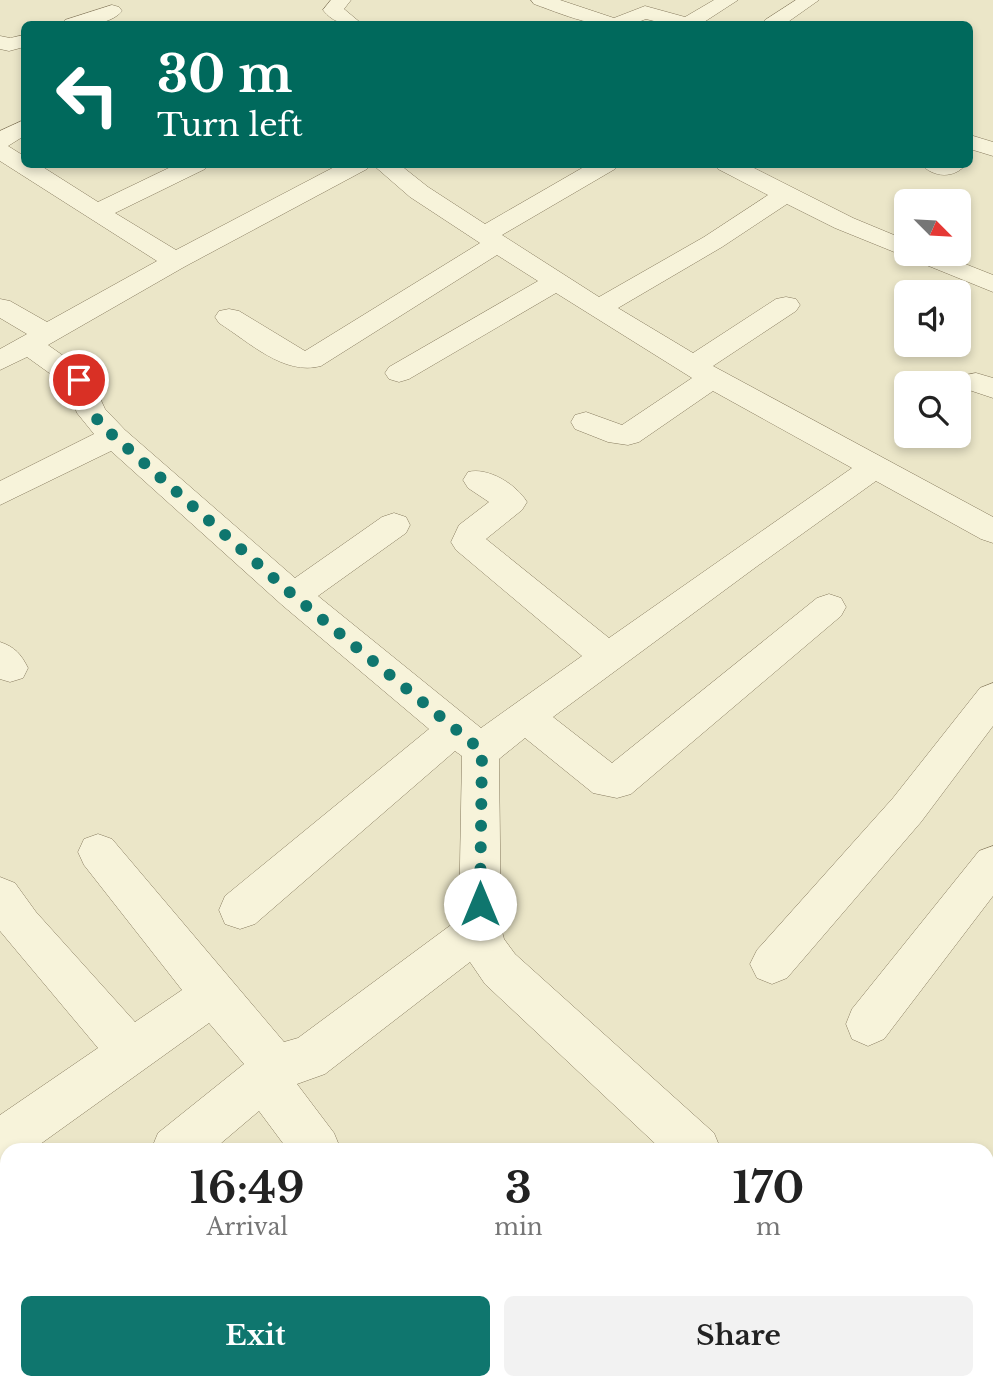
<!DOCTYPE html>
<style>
body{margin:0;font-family:"Libre Baskerville",serif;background:#f2f2f2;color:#222;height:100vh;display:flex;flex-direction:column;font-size:26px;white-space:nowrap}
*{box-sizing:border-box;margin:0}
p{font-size:23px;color:#767676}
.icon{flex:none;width:38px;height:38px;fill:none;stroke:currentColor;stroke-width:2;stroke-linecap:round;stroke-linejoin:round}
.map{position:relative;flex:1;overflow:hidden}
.panel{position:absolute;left:0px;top:1143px;width:994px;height:247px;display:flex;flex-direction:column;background:#fff;border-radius:21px 21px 0 0;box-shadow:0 4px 10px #0003}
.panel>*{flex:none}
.top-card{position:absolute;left:21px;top:21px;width:952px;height:147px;border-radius:10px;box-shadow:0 4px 10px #0003;background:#00695c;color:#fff;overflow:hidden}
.needle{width:46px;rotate:114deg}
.buttons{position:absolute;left:894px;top:189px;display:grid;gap:14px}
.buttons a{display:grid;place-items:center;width:77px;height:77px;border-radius:10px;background:#fff;box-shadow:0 4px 10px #0003;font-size:35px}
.pin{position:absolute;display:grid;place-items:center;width:60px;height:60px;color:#fff;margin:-30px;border:4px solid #fff;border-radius:50%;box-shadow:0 2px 7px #0007}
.me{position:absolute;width:77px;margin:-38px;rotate:0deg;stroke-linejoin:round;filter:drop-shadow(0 0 5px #0008)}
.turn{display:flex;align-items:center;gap:24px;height:147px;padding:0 21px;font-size:32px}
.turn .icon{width:91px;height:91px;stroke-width:2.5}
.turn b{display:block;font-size:49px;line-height:60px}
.eta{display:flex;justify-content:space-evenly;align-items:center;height:119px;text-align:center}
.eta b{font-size:42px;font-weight:800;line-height:49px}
.primary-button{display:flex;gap:14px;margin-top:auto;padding:14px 21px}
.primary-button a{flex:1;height:80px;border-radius:10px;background:#0f766e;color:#fff;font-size:28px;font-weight:800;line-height:80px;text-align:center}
.primary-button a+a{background:#f2f2f2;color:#222}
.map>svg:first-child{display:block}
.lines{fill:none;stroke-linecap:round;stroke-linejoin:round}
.minor-casing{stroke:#867a5e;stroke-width:1}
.minor{fill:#f7f3da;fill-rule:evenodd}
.route{stroke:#0f766e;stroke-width:12;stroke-dasharray:0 21.6}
</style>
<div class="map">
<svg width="993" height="1389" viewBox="0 0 993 1389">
<rect width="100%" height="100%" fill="#ebe6c8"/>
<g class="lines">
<g class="minor-casing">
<path id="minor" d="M331,0h20l-7,9 18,15c-17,0 -28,0 -39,-14z
M531,0h29l54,18 31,-12 40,11 29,-17h24l-37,24h-35l-20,-5c-37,16 -76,-2 -112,-15z
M796,0h23l-34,24h-23l3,-4z
M112,5l7,2 3,4c-12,15 -43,15 -60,13l3,-4z
M24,35v12l-15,4 -9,-2v-13l10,2z
M24,120v16l-16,10 16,10v8h14l60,38 79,-38h32l-4,5 -90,44 61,37 164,-86h31l-4,5 -183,98 -136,78 41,29 16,35 20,21 170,148 87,-61 12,-4 12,4 4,8 -4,8 -88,63 163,132 101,-72 -126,-106 -5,-8 8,-17 30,-23 -21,-14 -5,-8 5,-8c20,-5 48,12 59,30l-5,8 -36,29 123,99 243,-170 -139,-77 -74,51 -11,3 -20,-3 -33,-13 -4,-7 4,-7 11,-3 36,13 70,-47 -136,-85 -147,86 -10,3 -10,-3 -4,-6 4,-6 149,-86 -41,-26 -176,111c-37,10 -72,-24 -102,-43l-4,-6 4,-6 10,-2 10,2 66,40 175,-108 -70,-46 -38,-33h27l29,23 57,37 104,-60h30l-4,5 -113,66 97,62 105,-60 64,-42 -50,-26 -4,-5h32l107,54 53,22v14h34l53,21v17l-158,-64 -48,-24 -65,43 -104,61 75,45 83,-54 10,-2 10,2 4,6 -4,6 -83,55 280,151v26l-12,-4 -105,-58 -120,86 -203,150 59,46 205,-165 12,-4 12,4 5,9 -5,9 -210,178 -14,4 -24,-5 -68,-55 -26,21 2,169 3,11 11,15 199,179 7,17h-59l-177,-166 -15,-22 -145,112 -28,10 37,49 7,17h-53l-29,-39 -46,39h-62l7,-17 86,-69 -35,-41 -177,127h-25v15l-7,3v-53l98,-67 -98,-117v-54l15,6 21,29 99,110 47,-32 -98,-125 -6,-13 6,-13 14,-5 14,5 172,203 14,-4 161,-119 3,-163 -7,-5 -200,173 -15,5 -15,-5 -6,-14 6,-14 204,-167 -147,-124 -171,-154 -111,54v-24l94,-47 -17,-21 -11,-28 -39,-28 -27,13v-21l27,-15 -27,-16v-19l10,2 37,21 110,-61 -157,-100v-30z
M970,135l23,7v14l-23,-7z
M921,164h45c-11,15 -33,14 -45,0z
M976,373l17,5v20l-27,-9 -5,-7 5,-7z
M0,642c15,5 21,12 28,26l-5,10 -13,4 -10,-3z
M993,683v43l-72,96 -134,156 -15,6 -15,-6 -7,-14 7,-14 136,-152 87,-110z
M993,846v50l-109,143 -16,7 -16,-7 -6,-15 6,-15 127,-158z
M163,1382h57l-3,7h-57z
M797,1382h54l-1,7h-54z"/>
</g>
<use href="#minor" class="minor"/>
</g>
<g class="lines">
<path class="route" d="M79,380l20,43 195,173 188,155 -2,153"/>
</g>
</svg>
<div class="buttons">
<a><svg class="needle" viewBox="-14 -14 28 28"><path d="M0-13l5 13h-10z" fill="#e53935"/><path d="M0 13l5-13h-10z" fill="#767676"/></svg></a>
<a><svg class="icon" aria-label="sound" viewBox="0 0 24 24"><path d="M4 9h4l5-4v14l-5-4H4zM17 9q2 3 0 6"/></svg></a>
<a><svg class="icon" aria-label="search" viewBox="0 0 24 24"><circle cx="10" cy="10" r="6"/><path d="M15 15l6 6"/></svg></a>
</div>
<div class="pin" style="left:79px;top:380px;background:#d93025"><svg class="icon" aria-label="arrive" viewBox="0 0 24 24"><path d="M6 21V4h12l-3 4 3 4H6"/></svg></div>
<svg class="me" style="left:480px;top:904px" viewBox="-20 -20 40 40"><circle r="19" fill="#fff"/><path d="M0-13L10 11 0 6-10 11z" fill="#0f766e"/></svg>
<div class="top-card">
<div class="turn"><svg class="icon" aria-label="left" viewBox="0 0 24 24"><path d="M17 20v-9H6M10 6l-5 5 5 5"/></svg><div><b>30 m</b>Turn left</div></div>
</div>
<section class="panel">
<div class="eta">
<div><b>16:49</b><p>Arrival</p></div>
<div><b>3</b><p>min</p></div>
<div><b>170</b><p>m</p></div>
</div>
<div class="primary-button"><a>Exit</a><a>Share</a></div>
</section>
</div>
